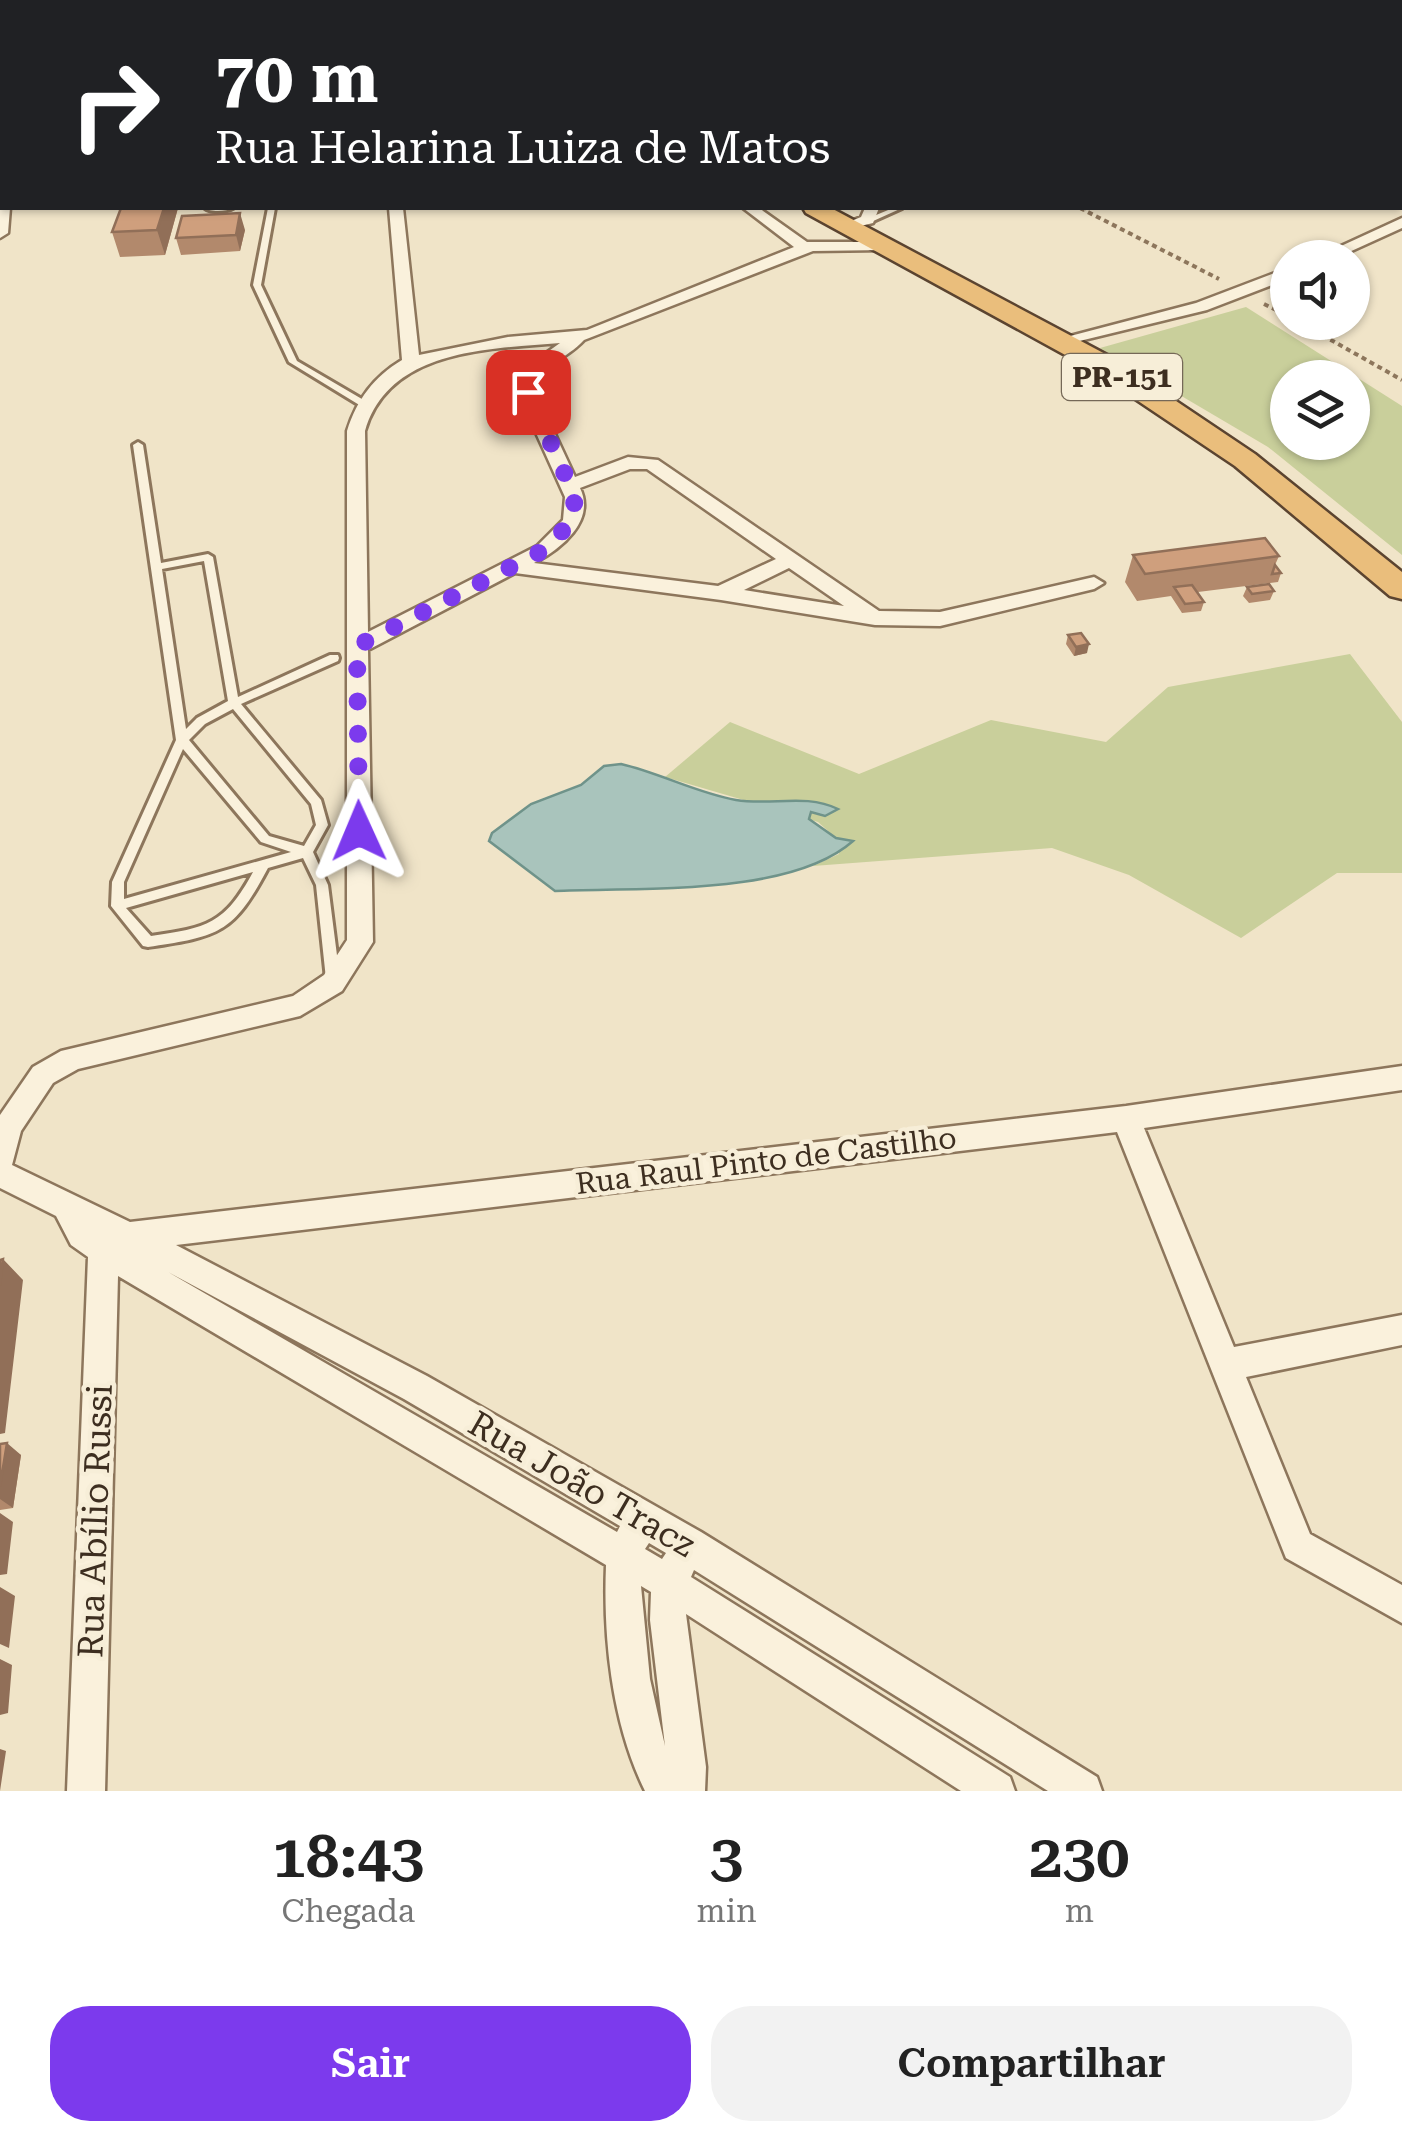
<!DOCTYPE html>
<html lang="pt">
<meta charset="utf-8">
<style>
body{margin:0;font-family:"Roboto Serif",serif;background:#f2f2f2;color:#222;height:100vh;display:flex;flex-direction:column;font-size:38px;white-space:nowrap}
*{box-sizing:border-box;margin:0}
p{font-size:32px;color:#767676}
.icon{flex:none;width:55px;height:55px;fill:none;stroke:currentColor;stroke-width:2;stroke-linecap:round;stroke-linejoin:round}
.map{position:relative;height:1791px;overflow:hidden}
.side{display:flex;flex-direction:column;background:#fff;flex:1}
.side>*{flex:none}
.guide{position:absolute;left:0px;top:0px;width:1402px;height:210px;box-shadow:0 2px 8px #0004;background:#202124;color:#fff;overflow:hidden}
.controls{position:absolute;left:1270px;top:240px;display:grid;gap:20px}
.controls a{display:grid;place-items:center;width:100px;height:100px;border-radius:50%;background:#fff;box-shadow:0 2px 8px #0004;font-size:50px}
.pin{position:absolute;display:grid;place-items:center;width:85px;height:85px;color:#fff;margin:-42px;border-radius:20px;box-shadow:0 5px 15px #0006}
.me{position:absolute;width:110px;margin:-55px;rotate:359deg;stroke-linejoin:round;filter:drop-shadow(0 0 8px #0008)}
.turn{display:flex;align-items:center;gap:35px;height:210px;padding:0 50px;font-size:45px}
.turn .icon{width:130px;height:130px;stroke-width:2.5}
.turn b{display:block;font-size:70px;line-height:85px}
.eta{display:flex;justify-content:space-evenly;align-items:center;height:170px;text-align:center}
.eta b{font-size:60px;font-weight:600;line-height:70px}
.action{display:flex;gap:20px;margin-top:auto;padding:20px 50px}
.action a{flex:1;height:115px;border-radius:40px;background:#7c3aed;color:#fff;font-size:40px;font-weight:600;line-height:115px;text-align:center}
.action a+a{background:#f2f2f2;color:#222}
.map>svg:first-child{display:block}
.green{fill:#c9cf9b;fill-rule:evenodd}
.water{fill:#a9c4bc;stroke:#6f938a;stroke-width:2.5}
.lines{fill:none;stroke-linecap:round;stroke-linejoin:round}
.service-casing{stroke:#8d765c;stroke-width:6}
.minor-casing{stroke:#8d765c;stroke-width:5}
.trunk-casing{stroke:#5b4430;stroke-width:5}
.path-far1{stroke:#8d765c;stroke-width:2.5;stroke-dasharray:4 2.5;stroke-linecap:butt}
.path{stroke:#8d765c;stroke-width:4;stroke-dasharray:5 4;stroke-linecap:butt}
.service{fill:#faf1dc;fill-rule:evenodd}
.minor{fill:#faf1dc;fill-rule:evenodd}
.trunk{fill:#eabe7c;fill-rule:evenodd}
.wall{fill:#b2896c}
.shaded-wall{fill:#916f58}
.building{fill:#cf9f7d;stroke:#916f58;stroke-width:2.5}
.route{stroke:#7c3aed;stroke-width:18;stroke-dasharray:0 32.4}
.labels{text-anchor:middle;stroke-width:9;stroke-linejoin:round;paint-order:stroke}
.shield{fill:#f7eed8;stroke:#756857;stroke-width:2.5}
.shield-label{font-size:28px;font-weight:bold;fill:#3d2e20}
.street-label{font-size:30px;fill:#3d2e20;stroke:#f7eed8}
.near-street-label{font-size:35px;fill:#3d2e20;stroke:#f7eed8}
</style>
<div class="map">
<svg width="1402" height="1791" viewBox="0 0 1402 1791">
<rect width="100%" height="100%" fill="#f0e4c8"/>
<path class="green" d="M1246,307l156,99v149l-134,-108 -168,-99zM1288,378h64v64h-64z
M1350,654l52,68v151h-65l-96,65 -112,-63 -77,-27 -239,18 26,-12 -3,-16 -18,-16 -153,-45 65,-55 129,52 132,-54 115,22 62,-55z"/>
<path class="water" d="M621,764c39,9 76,29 115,36 36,6 69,-7 102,9l-13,7 -14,-4 -2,7 27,19 17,3c-63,56 -215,46 -298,50l-66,-50 3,-8 39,-29 50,-19 23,-19z"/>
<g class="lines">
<g class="service-casing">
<path id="service" d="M548,0h6l1,2h-6z
M2,72v5l-2,1v-5z
M205,208h28c-7,4 -24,4 -28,0z
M268,208h7l-14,77 36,76 70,41v4h-6l-72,-44 -36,-77z
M893,208h9l-31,14 -7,-2z
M138,442l5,3 18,118 47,-9 5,3 25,140 92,-42h8l1,3 -1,3 -97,43 80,96 7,25 -15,27 15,33 12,94 -2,4 -5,1 -5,-1 -2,-4 -10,-94 -13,-27 -35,10c-35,66 -49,68 -120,79l-5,-1 -32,-40 1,-24 64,-142 -43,-295zM204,561l24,140 -31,17 -11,11 -24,-160zM233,709l78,95 5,21 -12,21 -35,-10 -80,-96 16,-16zM183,749l78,93 30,10 -167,47v-17zM253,872c-28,52 -46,56 -102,64l-25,-28z"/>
</g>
<g class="minor-casing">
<path id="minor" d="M710,0h12v2h-11z
M2,22v8l-2,1v-8z
M0,204l10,4 -2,25 -8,5z
M389,208h14l16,147 89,-18 79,-7 207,-83 -51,-39h16l48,34h82l3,3 -8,5 -71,1 -229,89c-18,20 -42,22 -48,53l39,84 53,-20 30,3 221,151 61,1 154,-35 10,6 -10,6 -154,37 -65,-1 -154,-25 -206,-27 -147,77 5,292 -31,49 -42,25 -222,53 -25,14 -32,48 -9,34 118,57 996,-116 276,-40v24l-258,38 90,219 168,-32v30l-156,32 64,157 92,51v38l-116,-65 -169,-426 -941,113 251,131 274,156 396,245 5,14h-54l-354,-221 -3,7 319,200 5,14h-54l-275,-177 20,153 -1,24h-60c-33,-67 -42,-152 -39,-226l-488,-289 -13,515h-38l21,-534 -17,-12 -15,-29 -56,-28v-73l33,-48 28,-16 232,-55 31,-21 23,-35v-509c10,-32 27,-54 55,-71zM560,343l-28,20 -14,30 47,104 -2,23 -26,26 -169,86 -3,-201c24,-82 123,-82 195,-88zM630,469h17l129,90 -58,27 -184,-23c27,-14 62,-42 46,-75zM789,568l55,38 -100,-16zM168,1272l236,127 216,127 -3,6zM649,1543l17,10 -4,6 -17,-10zM641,1586l10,6 -1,28 15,126 -15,-67z
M865,208h14l-6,15 -29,7v-6l17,-7z
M1402,218v10l-66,30h-21z
M1288,268v11l-81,31 -144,35 -8,-5 141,-37z"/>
</g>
<g class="trunk-casing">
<path id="trunk" d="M803,208h28l278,148 146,98 147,118v27l-12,-3 -155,-130 -146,-98 -283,-155z"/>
</g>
<path class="path-far1" d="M1079,208l6,3"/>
<path class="path" d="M1080,208l139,71
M1264,304l24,12
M1299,322l103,58"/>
<use href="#service" class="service"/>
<use href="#minor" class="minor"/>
<use href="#trunk" class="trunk"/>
</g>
<path class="wall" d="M178,208l-13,47 -45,2 -8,-25z
M245,230l-5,21 -59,4 -5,-17z
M1133,555l146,1 -4,9 6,8 -3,9 -80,10 6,10 -3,9 -19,2 -11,-17 -34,5 -12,-19z
M1247,587l27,4 -4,9 -21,3 -6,-7z
M1068,635l19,18 -13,3 -8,-12z
M0,1444l21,11 -8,53 -13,2z"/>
<path class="shaded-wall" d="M164,208h14l-13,47 -8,-25z
M240,213l5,17 -5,21 -4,-16z
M1089,644l-2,9 -13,3 2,-9z
M3,1259l20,21 -18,153 -5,1v-149z
M7,1443l14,12 -8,53 -13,-9v-13z
M0,1513l13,9 -6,52 -7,1z
M0,1587l15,9 -6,52 -9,-4z
M0,1659l12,6 -4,48 -8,2z
M0,1749l6,2 -6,40z"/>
<path class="building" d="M121,208h43l-7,22 -45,2z
M240,213l-4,22 -60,3 6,-22z
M1265,538l14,18 -134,18 -12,-19z
M1275,565l6,8 -9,1z
M1269,584l5,7 -22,3 -5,-7z
M1192,585l12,17 -19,2 -11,-17z
M1081,633l8,11 -13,3 -8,-12z
M3,1259l-3,26v-25z
M7,1443l-7,43v-42z"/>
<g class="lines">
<path class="route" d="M359,831l-2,-185 187,-96 28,-29 3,-24 -47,-105"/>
</g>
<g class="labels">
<rect class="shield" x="1062" y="354" width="120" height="46" rx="8"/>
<g class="shield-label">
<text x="1122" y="387">PR-151</text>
</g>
<g class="street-label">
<text transform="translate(766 1161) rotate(-7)" y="10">Rua Raul Pinto de Castilho</text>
</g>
<g class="near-street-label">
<text transform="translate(582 1484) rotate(30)" y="12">Rua João Tracz</text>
<text transform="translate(95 1521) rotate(-88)" y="12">Rua Abílio Russi</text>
</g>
</g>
</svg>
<div class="controls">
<a><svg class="icon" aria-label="sound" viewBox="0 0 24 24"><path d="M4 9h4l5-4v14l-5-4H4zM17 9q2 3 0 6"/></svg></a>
<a><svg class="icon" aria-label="layers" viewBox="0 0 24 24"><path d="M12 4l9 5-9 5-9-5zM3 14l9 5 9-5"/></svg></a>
</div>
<div class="pin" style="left:528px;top:392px;background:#d93025"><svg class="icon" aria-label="arrive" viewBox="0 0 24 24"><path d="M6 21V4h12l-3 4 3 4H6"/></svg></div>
<svg class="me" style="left:359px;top:831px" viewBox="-20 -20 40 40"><path d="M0-17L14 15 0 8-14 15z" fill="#7c3aed" stroke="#fff" stroke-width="4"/></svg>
<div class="guide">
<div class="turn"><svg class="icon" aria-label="right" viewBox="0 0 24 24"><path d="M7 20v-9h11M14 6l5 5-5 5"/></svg><div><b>70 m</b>Rua Helarina Luiza de Matos</div></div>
</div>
</div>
<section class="side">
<div class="eta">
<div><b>18:43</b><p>Chegada</p></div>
<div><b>3</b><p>min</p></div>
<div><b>230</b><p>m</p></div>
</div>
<div class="action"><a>Sair</a><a>Compartilhar</a></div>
</section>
